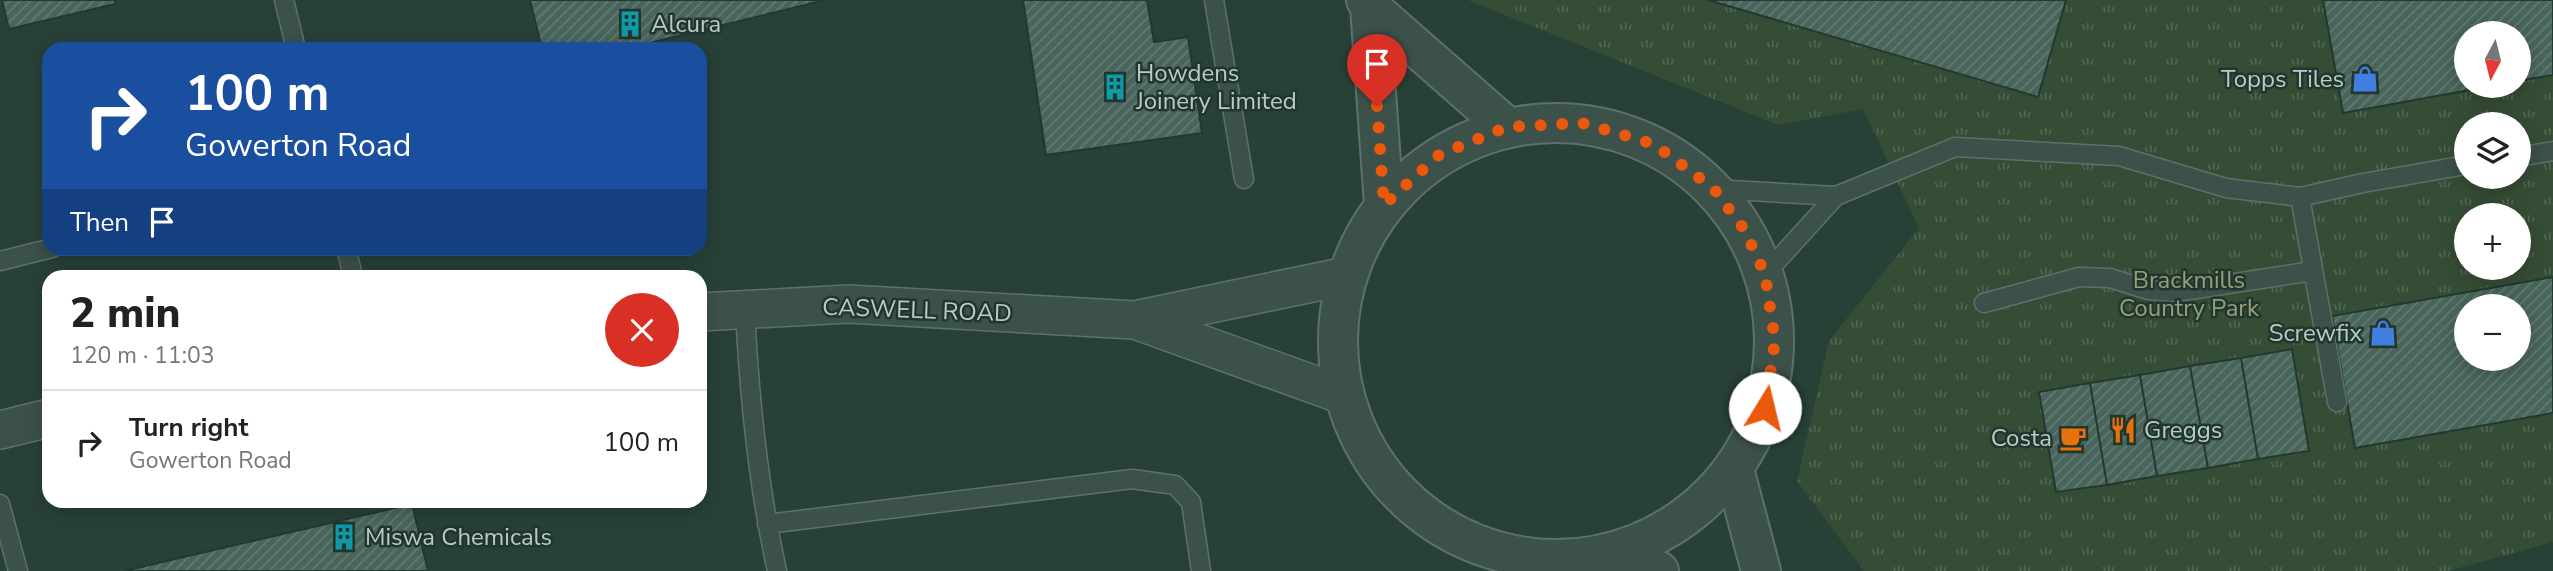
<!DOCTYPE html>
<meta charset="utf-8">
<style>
body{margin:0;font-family:"Nunito Sans",sans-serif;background:#f6f6f6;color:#222;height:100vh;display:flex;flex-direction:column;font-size:26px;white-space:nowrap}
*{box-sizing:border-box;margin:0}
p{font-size:23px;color:#767676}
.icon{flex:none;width:38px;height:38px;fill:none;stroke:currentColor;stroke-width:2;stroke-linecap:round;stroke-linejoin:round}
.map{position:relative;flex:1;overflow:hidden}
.drawer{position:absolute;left:42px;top:270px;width:665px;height:238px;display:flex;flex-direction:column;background:#fff;border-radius:21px;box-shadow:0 4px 18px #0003}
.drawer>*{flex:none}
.guide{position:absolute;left:42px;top:42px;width:665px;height:214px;border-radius:21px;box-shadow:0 4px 18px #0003;background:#1a4fa0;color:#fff;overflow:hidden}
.needle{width:46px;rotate:187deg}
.controls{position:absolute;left:2454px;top:21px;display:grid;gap:14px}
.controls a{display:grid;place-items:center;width:77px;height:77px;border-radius:50%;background:#fff;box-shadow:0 4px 18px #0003;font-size:35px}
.pin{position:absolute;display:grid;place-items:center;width:60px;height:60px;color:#fff;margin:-72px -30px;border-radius:50% 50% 50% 0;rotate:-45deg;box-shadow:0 0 7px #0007}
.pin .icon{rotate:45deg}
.me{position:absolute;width:77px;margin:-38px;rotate:9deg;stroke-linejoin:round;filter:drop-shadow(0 0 5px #0008)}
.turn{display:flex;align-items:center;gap:24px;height:147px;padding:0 28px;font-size:32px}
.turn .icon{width:91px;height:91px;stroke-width:2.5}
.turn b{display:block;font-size:49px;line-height:60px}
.then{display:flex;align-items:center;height:66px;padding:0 28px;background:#0003;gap:14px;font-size:26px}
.round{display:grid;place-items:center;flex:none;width:74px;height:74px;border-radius:37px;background:#f6f6f6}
.head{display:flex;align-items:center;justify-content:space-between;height:119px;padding:0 28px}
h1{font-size:42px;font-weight:800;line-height:52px}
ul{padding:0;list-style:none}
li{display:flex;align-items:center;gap:21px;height:105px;padding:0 28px;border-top:2px solid #e0e0e0}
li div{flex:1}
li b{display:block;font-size:26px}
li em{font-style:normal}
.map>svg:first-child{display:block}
.park{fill:url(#park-tufts);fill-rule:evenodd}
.building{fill:url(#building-hatch);stroke:#233830;stroke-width:2;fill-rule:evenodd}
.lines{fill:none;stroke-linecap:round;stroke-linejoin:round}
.service-casing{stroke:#5d716a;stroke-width:21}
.minor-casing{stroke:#5d716a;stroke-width:40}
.tertiary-casing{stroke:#5d716a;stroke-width:42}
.service{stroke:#3c5149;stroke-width:18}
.minor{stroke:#3c5149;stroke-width:37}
.tertiary{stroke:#3c5149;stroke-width:38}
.route{stroke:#ea580c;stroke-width:12;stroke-dasharray:0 21.6}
.labels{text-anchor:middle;stroke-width:5;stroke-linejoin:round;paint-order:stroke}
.poi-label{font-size:24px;fill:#b9cbc5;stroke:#21362e;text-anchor:start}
.park-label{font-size:24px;fill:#96a078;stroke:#21362e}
.street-label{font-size:24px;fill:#b9cbc5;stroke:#21362e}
</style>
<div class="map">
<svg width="2553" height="571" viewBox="0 0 2553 571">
<defs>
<pattern id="park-tufts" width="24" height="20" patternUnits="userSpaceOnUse" patternTransform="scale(1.75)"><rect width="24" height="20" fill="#364d35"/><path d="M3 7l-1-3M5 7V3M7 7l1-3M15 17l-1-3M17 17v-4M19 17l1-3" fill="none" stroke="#516551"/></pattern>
<pattern id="building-hatch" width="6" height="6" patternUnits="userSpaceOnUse" patternTransform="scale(1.75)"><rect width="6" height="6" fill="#49655b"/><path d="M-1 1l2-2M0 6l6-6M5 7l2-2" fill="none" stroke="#617a71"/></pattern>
</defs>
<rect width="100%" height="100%" fill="#284137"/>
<path class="park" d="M1468,0h1085v542l-105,29h-584l-67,-90 32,-140 90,-113 -56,-119 -85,16zM2466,33h52v53h-52zM2466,124h52v53h-52zM2466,215h52v53h-52zM2466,306h52v53h-52z"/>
<path class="building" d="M2,0h113v4l-106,25z
M530,0h295l-200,49h-83z
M1023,0h124l7,42 34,-5 14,96 -156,22z
M1708,0h358l-28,97z
M2323,0h230v75l-35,6v-48h-52v53h26l-149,27z
M2553,277v136l-198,35 -23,-132zM2466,306h52v53h-52z
M2292,349l17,102 -51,8 -17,-101z
M2241,358l17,101 -50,9 -18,-102z
M2190,366l18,102 -51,8 -17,-101z
M2140,375l17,101 -50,9 -17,-102z
M2090,383l17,102 -51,7 -17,-100z
M412,504l16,67h-304z"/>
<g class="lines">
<g class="service-casing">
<path id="service" d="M284,0l12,49
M1214,0l30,179
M2518,157l35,-6
M1714,189l122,7
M2300,197l37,205
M346,248l7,28
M0,261l52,-13
M1765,274l71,-78 119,-49 164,9 107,32 74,9 63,-14 103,-18
M1984,303l95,-26 31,1 38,12 28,2 137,-21
M745,308c4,88 13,177 32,263
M0,504l18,67
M767,524l365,-45 43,6 16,17 10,69"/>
</g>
<g class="minor-casing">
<path id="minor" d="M700,312l149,-8 285,16 212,-44
M1135,320l208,75
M0,430l49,-12"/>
</g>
<g class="tertiary-casing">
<path id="tertiary" d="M1366,0l4,7 14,198
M1370,7l137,120
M1338 341a218 218 0 1 1 436 0a218 218 0 1 1-436 0Z
M1734,469l27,102
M1613,552l46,19"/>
</g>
<use href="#service" class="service"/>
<use href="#minor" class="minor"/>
<use href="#tertiary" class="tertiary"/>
</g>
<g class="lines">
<path class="route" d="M1377,106l7,99 55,-50 68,-28 75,-4 72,21 60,45 30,40 21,45 10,67 -10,67"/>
</g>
<defs>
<g id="building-bare" transform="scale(2.1)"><path d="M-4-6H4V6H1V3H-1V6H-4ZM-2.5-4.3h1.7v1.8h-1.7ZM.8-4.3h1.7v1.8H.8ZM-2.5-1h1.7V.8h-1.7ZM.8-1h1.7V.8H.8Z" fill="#0f9aa8" stroke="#21362e" stroke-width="2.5" paint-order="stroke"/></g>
<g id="shop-bare" transform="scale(2.1)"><path d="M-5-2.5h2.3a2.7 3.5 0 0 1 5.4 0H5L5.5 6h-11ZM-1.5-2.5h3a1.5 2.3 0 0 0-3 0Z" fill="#3f7fe0" stroke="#21362e" stroke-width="2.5" paint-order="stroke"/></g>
<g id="restaurant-bare" transform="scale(2.1)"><path d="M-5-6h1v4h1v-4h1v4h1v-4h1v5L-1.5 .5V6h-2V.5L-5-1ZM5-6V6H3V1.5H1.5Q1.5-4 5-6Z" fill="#e8710a" stroke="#21362e" stroke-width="2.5" paint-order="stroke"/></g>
<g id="cafe-bare" transform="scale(2.1)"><path d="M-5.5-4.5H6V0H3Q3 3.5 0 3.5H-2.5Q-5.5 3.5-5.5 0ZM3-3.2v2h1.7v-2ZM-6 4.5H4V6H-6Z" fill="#e8710a" stroke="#21362e" stroke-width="2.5" paint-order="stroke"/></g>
</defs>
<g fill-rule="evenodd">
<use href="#building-bare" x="630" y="24"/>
<use href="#shop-bare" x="2365" y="79"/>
<use href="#building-bare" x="1115" y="87"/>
<use href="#shop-bare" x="2383" y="333"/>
<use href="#restaurant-bare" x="2123" y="430"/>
<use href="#cafe-bare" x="2073" y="438"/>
<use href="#building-bare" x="344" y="537"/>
</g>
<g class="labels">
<g class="poi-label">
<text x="651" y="32">Alcura</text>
<text x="1136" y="81">Howdens<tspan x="1136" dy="28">Joinery Limited</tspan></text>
<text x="2344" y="87" text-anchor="end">Topps Tiles</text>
<text x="2362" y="341" text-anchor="end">Screwfix</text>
<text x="2144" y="438">Greggs</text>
<text x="2052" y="446" text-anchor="end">Costa</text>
<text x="365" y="545">Miswa Chemicals</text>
</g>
<g class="park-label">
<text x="2189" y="288">Brackmills<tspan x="2189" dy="28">Country Park</tspan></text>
</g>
<g class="street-label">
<text transform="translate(917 310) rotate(2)" y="8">CASWELL ROAD</text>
</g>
</g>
</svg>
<div class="controls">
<a><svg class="needle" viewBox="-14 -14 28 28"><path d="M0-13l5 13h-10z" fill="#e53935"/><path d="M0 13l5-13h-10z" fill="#767676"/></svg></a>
<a><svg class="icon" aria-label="layers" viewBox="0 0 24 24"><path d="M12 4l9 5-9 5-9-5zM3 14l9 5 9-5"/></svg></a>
<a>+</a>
<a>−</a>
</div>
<div class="pin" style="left:1377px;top:106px;background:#d93025"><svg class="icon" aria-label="arrive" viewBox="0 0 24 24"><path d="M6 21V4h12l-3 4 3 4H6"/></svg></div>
<svg class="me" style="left:1765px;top:408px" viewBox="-20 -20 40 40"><circle r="19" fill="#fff"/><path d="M0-13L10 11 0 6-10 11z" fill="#ea580c"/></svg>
<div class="guide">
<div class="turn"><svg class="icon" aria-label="right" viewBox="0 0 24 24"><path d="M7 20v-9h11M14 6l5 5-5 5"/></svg><div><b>100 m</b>Gowerton Road</div></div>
<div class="then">Then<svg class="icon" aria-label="arrive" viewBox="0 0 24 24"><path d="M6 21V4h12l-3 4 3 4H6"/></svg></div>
</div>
<section class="drawer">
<div class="head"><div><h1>2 min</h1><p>120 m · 11:03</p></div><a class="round" style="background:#d93025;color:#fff"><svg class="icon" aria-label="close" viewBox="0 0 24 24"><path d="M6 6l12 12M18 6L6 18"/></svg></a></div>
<ul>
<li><svg class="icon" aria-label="right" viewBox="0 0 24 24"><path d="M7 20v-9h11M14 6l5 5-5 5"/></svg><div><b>Turn right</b><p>Gowerton Road</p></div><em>100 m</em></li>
</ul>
</section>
</div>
